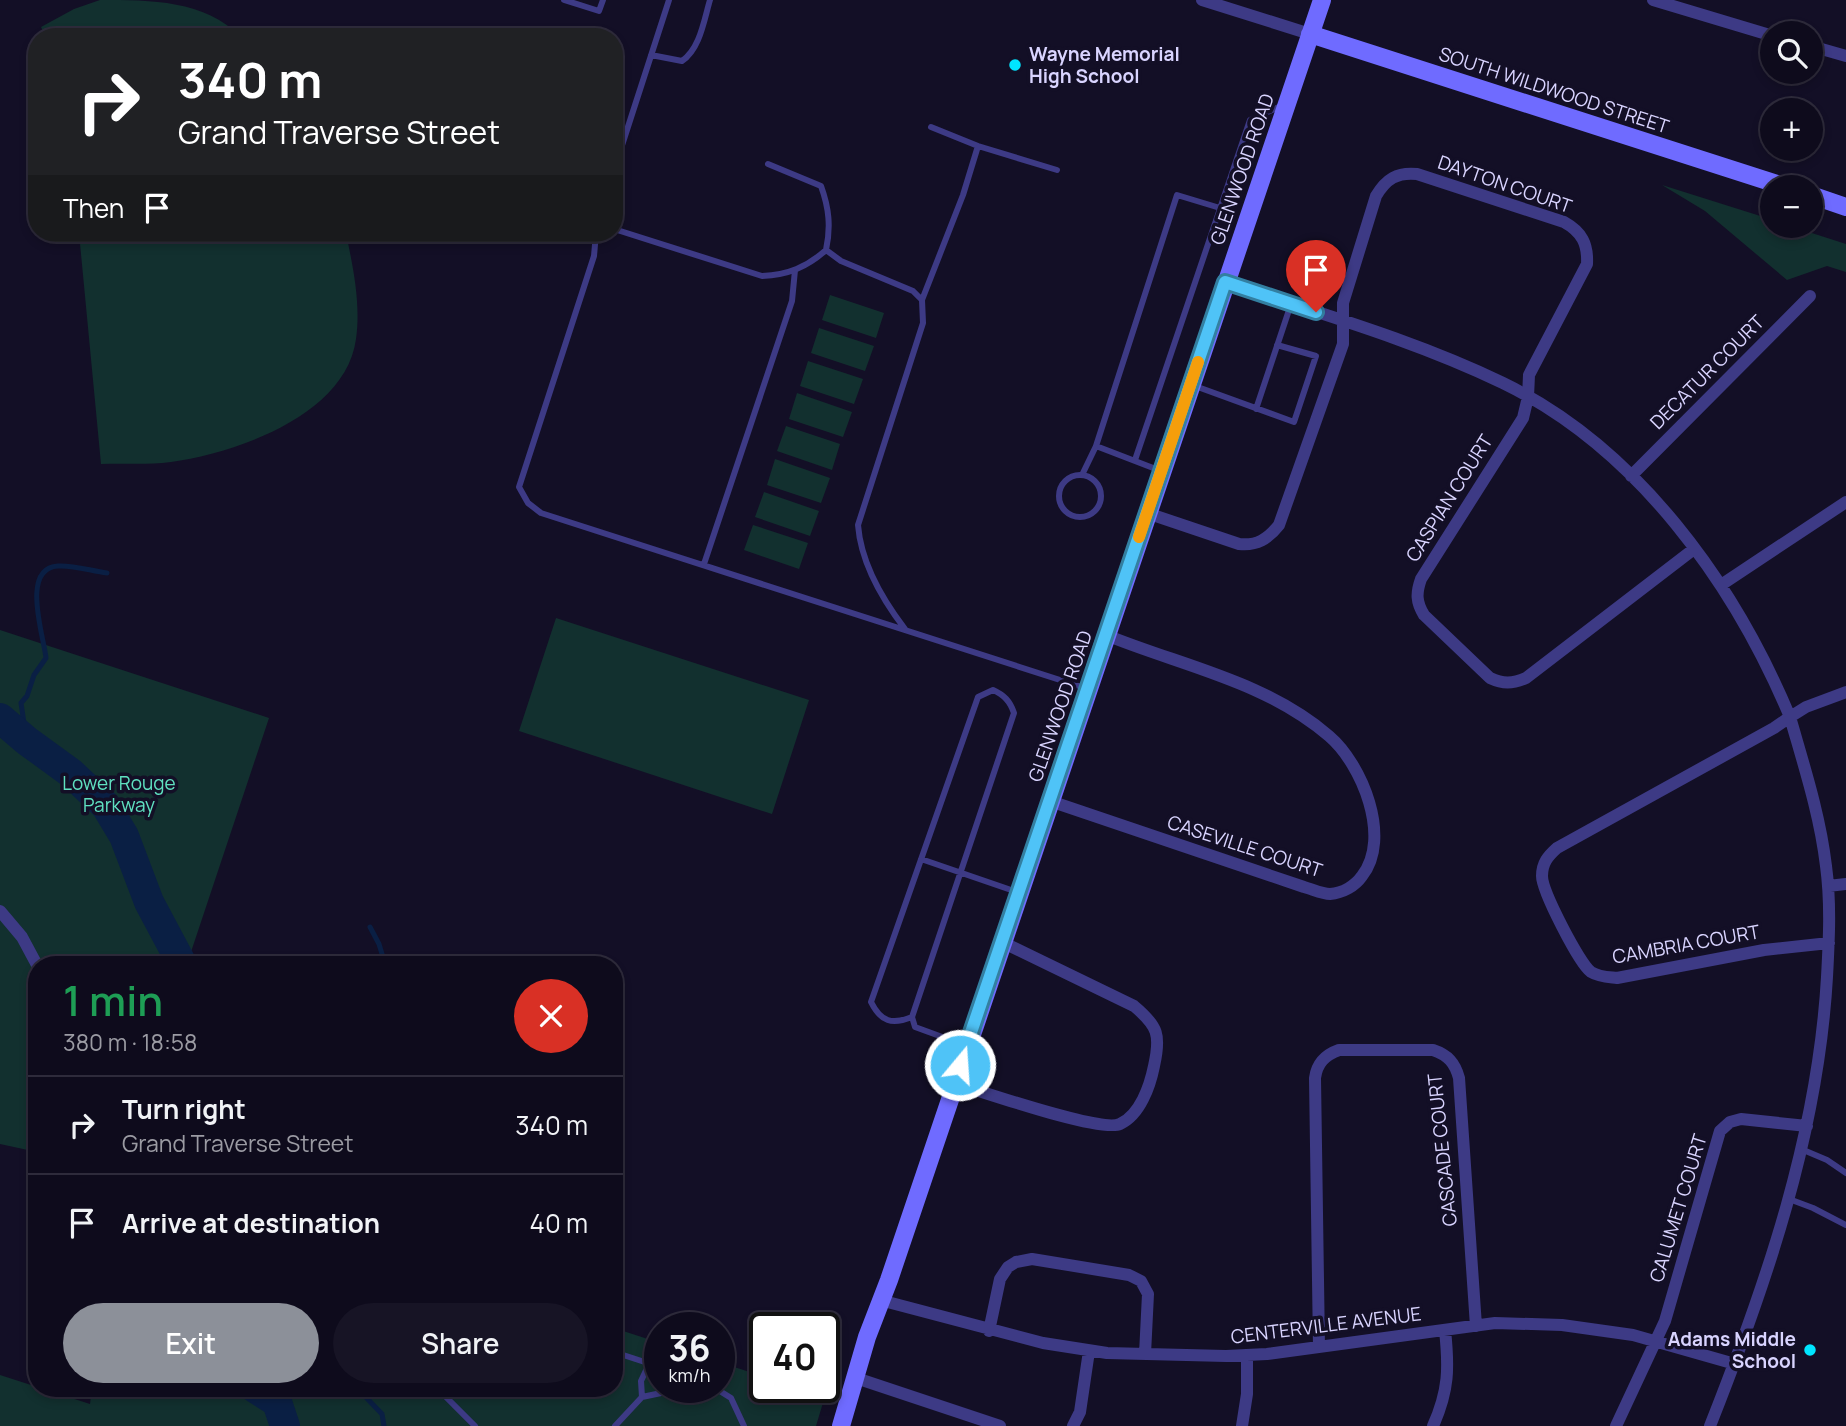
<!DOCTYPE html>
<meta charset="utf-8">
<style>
body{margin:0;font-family:Manrope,sans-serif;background:#171425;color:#f1f3f6;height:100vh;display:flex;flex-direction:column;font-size:26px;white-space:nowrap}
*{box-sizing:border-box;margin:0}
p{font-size:23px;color:#9b9ba3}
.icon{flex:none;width:38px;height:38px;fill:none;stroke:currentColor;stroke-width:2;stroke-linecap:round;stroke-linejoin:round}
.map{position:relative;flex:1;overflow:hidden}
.drawer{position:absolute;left:28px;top:956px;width:595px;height:441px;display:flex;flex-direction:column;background:#0e0b1c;border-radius:28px;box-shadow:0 4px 10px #0003,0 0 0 2px #2e2b3b}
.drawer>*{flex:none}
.hud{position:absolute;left:28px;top:28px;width:595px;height:214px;border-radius:28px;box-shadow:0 4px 10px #0003,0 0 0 2px #2e2b3b;background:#202124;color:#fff;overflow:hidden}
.controls{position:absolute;left:1760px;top:21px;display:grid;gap:14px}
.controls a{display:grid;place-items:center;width:63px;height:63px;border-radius:50%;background:#0e0b1c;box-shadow:0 4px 10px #0003,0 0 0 2px #2e2b3b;font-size:35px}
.speed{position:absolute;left:644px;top:1312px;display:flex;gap:14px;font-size:35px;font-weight:700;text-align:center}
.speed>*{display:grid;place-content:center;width:91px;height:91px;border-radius:50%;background:#0e0b1c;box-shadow:0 4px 10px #0003,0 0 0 2px #2e2b3b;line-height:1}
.speed small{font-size:18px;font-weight:400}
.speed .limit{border:4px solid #111;border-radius:10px;background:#fff;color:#111}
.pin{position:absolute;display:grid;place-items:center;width:60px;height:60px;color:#fff;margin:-72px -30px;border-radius:50% 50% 50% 0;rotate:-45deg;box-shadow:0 0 7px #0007}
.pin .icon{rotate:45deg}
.me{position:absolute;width:77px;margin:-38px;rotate:18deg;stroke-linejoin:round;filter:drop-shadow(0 0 5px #0008)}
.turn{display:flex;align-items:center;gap:24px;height:147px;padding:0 35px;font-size:32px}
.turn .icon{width:91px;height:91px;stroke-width:2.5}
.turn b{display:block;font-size:49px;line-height:60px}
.then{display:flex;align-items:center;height:66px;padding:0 35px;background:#0003;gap:14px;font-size:26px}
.round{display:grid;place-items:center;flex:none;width:74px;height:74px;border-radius:37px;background:#171425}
.head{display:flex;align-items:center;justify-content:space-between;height:119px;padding:0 35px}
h1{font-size:42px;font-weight:600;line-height:52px;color:#1e9e55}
.action{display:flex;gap:14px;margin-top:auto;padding:14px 35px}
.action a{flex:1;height:80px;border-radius:42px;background:#8c9099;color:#fff;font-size:28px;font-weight:600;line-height:80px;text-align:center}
.action a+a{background:#171425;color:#f1f3f6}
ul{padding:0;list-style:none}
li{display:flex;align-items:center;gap:21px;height:98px;padding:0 35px;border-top:2px solid #2e2b3b}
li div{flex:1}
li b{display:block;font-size:26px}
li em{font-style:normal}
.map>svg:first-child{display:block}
.green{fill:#12302f}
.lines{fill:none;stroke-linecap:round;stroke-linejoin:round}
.stream{stroke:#0a1f44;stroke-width:5}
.river{stroke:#0a1f44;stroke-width:30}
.lane{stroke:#3d3a85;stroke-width:6}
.street{stroke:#3d3a85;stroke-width:12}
.secondary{stroke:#6f6bff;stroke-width:18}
.route-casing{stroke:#337fa1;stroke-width:18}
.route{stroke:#4fc3f7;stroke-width:12}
.slow{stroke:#f59e0b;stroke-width:12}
.poi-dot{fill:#00e5ff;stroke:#130f26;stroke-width:2.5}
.labels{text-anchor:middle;stroke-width:7;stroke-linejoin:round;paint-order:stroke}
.poi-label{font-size:19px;font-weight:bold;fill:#d9d4ff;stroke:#130f26;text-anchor:start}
.street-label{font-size:19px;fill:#d9d4ff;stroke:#130f26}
.park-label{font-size:19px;fill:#5fe0c0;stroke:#130f26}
</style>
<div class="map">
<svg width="1846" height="1426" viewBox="0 0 1846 1426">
<rect width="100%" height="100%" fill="#130f26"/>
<path class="green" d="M100,0c52,0 104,0 141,37h-195l-5,-10 33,-18z
M1662,185l111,35v6h17l56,18v28l-19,-6 -40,14 -82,-69z
M79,233h267c7,34 15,71 10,106 -10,76 -120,114 -185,123 -23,3 -47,1 -70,2z
M830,295l54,18 -8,25 -54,-18z
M819,328l55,18 -9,25 -54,-18z
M808,361l55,18 -9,25 -54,-18z
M797,393l55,19 -9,25 -54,-18z
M786,426l54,18 -8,26 -55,-19z
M775,459l55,19 -9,25 -54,-18z
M764,492l55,19 -9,25 -55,-19z
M753,525l55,18 -9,26 -55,-19z
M556,618l253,82 -37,114 -253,-83z
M0,630l269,88 -82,246h-150v188l-37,-8z
M614,1328l46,15v45h59v-26l46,15v11h34l26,8 -9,30h-816v-51l90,29 2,-16h522z"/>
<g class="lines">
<path class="stream" d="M24,738v-15l-3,-20 6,-7 7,-21 12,-17c-2,-21 -26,-90 12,-92 16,-1 33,5 49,7
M370,927l9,17 6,20
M357,1388l25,26 2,12
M259,1391l2,-3"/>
<path class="river" d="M0,718l27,23 44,32 35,33 18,30 25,66 33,62
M255,1388l22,14 8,24"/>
<path class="lane" d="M564,0l35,11 4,-11
M651,55l31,6c18,-12 22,-41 28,-61
M931,127l47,19 79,24
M768,164l53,22c8,22 10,41 5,64
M614,170l55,-170
M614,229l148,47c26,-1 45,-9 64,-26l15,11 72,30 9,9 1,23 -65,202c3,38 24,74 47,104
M596,233l-2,23 -75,231 9,16 13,10 544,175
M922,300l41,-105 15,-49
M1195,386l99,36 22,-66 -39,-11
M1256,409l35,-105
M1135,460l115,-340 31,-14
M1161,471l-65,-25 81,-251 43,13
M1082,475l14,-29
M1059 496a21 21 0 1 1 42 0a21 21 0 1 1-42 0Z
M704,564l88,-263 3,-31
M921,859l96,33
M912,1017c-20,8 -31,5 -41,-15l107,-305 15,-7c11,5 17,11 21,23l-102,304 3,10 52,19
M1801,1149l26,11 19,13
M1789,1199l24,9 33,17
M614,1352l46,15
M437,1388l38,38
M715,1388l16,10 13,28
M642,1397l-1,-16 8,-17
M615,1426l27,-29 43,-9"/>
<path class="street" d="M1202,0l108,34
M1653,0l120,36
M1811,46l35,10
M1225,282c93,31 189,58 278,101 134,65 231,200 287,334l-16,11 -217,120c-9,8 -15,15 -15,28 0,15 37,87 49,96 8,5 17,5 26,6l147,-28 65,-7
M1631,476l179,-180
M1147,513l92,31c18,2 29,-5 40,-19l64,-181v-41l33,-107c10,-17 21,-24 41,-22l147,48c18,10 24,22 23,42l-58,111 -1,22 -5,21 -102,161c-5,14 -5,23 3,36l66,63c13,6 22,6 36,0l168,-129
M1721,585l125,-83
M1050,801l254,86c8,2 18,7 26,7 13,-1 25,-8 32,-18 30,-38 0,-112 -33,-140 -64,-55 -147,-70 -223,-101
M1828,886l18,-2
M0,911l22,26 15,28
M954,1083c27,8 146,50 166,41 20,-9 30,-38 34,-58 7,-31 4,-40 -20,-60l-132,-64
M880,1300l163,43 64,10 119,3 41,-2 228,-31 67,2 71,10 102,29
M989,1331l11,-52 8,-12 8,-5 16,-3 97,16 12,6 7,13 -3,60
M1319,1347l-4,-269c2,-15 10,-23 24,-28h94c15,5 22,13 26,28l17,248
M856,1378l144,48
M1073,1426l7,-14 9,-61
M1242,1426l5,-32v-38
M1433,1426c16,-36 16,-58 12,-96
M1616,1426l49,-105 55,-190 10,-9 11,-3 66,7
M1710,1426c57,-144 108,-293 117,-449 2,-37 4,-74 -1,-111 -6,-51 -22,-100 -36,-149l16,-10 40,-15"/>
<path class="secondary" d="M1310,34l476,153
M1811,195l35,12
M841,1426l26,-89 22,-57 433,-1280"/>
</g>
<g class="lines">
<g class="route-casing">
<path id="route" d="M960,1065l265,-783 91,30"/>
</g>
<use href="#route" class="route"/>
<path class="slow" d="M1139,537l59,-175"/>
</g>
<g class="poi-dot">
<circle cx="1015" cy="65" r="7"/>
<circle cx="1810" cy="1350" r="7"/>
</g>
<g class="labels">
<g class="poi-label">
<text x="1029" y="61">Wayne Memorial<tspan x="1029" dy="22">High School</tspan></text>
<text x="1796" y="1346" text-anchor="end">Adams Middle<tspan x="1796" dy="22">School</tspan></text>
</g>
<g class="street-label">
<text transform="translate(1554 90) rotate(18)" y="7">SOUTH WILDWOOD STREET</text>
<text transform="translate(1242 169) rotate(-71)" y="7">GLENWOOD ROAD</text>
<text transform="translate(1505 184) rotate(19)" y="7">DAYTON COURT</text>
<text transform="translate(1707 372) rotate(-45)" y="7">DECATUR COURT</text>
<text transform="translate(1449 498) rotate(-58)" y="7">CASPIAN COURT</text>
<text transform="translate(1060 706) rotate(-71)" y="7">GLENWOOD ROAD</text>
<text transform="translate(1245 846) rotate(18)" y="7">CASEVILLE COURT</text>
<text transform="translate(1686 944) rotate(-10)" y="7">CAMBRIA COURT</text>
<text transform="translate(1442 1150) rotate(-96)" y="7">CASCADE COURT</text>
<text transform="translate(1678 1208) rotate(-73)" y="7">CALUMET COURT</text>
<text transform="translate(1326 1325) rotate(-7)" y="7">CENTERVILLE AVENUE</text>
</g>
<g class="park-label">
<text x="119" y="790">Lower Rouge<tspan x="119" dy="22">Parkway</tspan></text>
</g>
</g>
</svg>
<div class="controls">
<a><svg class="icon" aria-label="search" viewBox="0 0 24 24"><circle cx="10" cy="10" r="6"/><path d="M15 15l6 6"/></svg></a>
<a>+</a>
<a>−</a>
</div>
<div class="speed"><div>36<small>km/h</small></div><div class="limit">40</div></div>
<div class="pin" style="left:1316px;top:312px;background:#d93025"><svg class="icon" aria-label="arrive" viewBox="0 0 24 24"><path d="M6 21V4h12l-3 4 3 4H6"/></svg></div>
<svg class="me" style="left:960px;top:1065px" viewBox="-20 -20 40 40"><circle r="17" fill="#4fc3f7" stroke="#fff" stroke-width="3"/><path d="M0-11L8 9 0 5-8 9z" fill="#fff"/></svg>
<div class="hud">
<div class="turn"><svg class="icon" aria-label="right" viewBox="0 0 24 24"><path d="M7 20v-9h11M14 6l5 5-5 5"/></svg><div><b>340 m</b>Grand Traverse Street</div></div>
<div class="then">Then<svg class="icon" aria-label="arrive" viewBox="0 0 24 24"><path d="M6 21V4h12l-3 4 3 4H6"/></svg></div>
</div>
<section class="drawer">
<div class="head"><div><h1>1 min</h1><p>380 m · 18:58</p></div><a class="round" style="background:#d93025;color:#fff"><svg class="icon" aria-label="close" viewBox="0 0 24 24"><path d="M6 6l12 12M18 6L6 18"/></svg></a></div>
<ul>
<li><svg class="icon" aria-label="right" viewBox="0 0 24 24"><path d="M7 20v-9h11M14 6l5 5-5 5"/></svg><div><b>Turn right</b><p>Grand Traverse Street</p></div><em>340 m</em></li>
<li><svg class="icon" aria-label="arrive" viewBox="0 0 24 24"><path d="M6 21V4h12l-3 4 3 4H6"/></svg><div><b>Arrive at destination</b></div><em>40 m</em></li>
</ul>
<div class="action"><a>Exit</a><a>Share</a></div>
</section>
</div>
